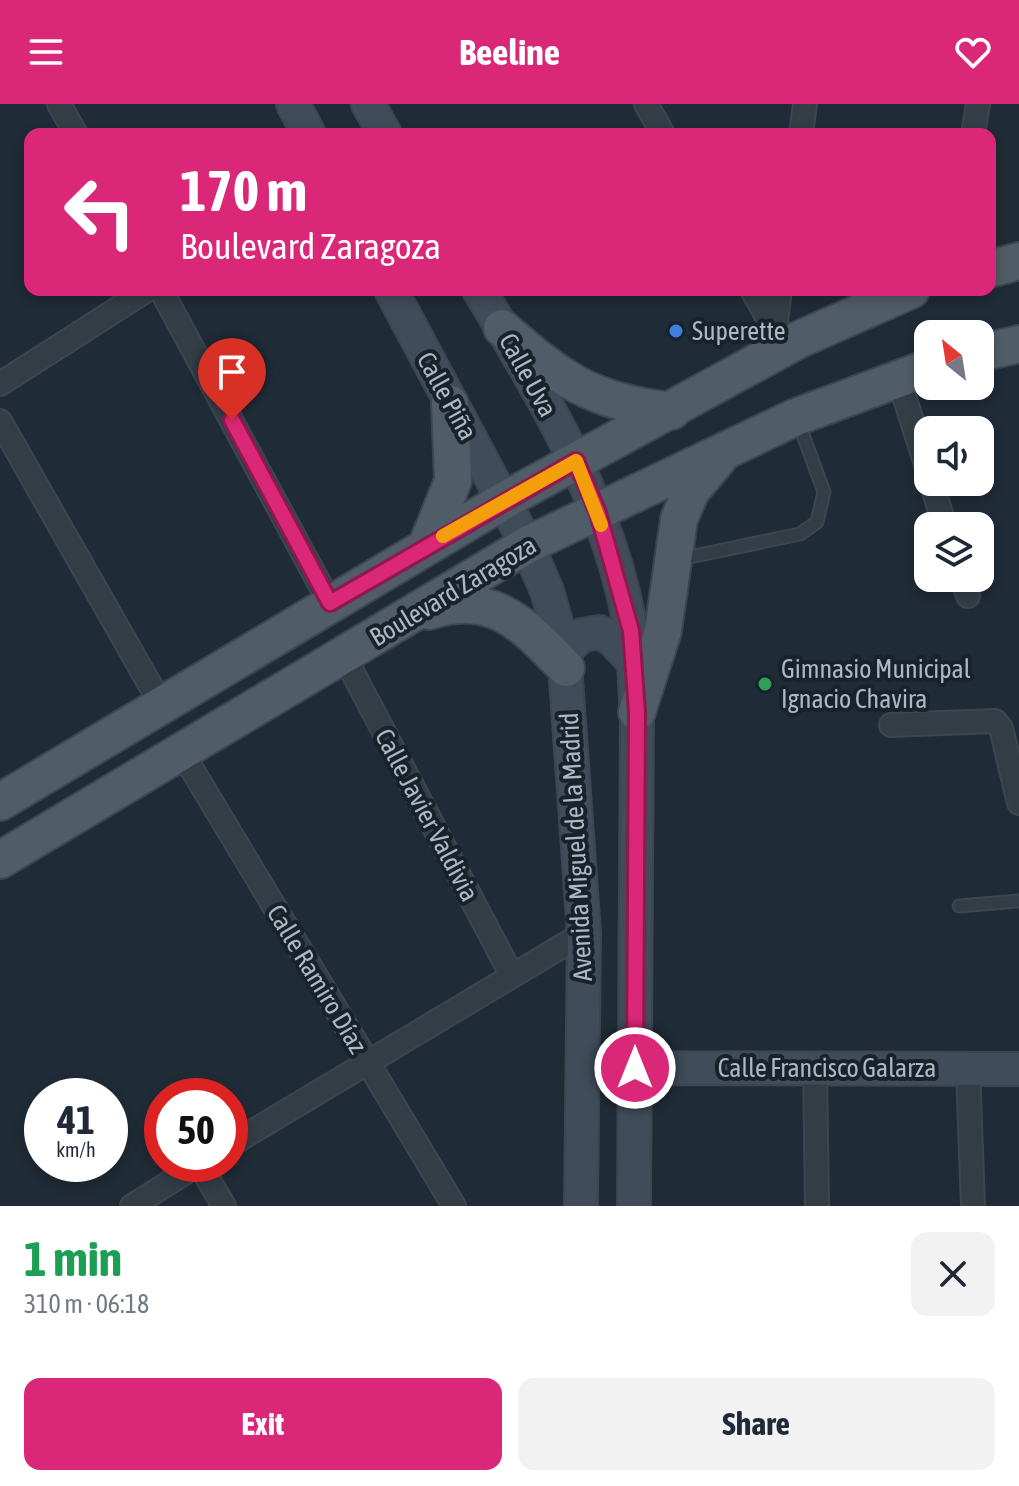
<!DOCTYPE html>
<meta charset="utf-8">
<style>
body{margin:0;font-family:"Asap Condensed",sans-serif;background:#f2f2f3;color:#1f2937;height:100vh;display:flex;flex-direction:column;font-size:30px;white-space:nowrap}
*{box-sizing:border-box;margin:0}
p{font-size:26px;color:#747a83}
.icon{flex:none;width:44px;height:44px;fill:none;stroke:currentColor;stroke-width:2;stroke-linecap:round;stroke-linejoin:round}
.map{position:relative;height:1102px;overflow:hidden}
.details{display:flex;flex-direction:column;background:#fff;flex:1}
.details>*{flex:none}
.top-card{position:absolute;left:24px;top:24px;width:972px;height:168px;border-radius:16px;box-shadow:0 4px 12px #0003;background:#db2777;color:#fff;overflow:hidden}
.needle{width:52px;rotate:330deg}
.controls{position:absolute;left:914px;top:216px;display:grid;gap:16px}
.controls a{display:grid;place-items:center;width:80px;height:80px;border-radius:16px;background:#fff;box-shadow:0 4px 12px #0003;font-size:40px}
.speed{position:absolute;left:24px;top:974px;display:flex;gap:16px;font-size:40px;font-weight:700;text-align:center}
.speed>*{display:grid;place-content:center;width:104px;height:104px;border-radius:50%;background:#fff;box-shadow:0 4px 12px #0003;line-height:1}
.speed small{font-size:20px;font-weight:400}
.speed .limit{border:12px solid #d22;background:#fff;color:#111}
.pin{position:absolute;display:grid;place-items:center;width:68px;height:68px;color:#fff;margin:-82px -34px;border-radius:50% 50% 50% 0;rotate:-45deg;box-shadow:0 0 8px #0007}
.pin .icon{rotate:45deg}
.me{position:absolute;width:88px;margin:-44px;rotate:0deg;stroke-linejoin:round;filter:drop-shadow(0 0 6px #0008)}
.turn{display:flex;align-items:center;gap:28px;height:168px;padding:0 24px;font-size:36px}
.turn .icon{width:104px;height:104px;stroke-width:2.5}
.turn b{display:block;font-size:56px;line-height:68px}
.round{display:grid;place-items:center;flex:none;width:84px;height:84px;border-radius:16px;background:#f2f2f3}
.headline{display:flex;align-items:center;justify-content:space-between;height:136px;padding:0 24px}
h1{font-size:48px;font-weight:700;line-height:60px;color:#1e9e55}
.button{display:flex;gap:16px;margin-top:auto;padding:16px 24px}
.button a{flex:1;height:92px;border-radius:16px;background:#db2777;color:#fff;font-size:32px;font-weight:700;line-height:92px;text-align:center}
.button a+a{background:#f2f2f3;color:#1f2937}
header{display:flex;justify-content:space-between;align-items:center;height:104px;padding:0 24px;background:#db2777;color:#fff;font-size:36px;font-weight:700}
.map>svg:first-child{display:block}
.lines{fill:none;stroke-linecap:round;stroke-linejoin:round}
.lane-casing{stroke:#3c4650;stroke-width:15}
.street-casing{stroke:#3c4650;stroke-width:26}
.secondary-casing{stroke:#3c4650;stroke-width:36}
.primary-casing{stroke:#3c4650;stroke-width:40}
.lane{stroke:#323d46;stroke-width:11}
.street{stroke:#323d46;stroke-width:22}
.secondary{stroke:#404c59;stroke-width:32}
.primary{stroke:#505c67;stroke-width:36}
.route-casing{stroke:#8e194d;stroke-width:20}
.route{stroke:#db2777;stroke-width:14}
.slow{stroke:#f59e0b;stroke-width:14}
.shop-dot{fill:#3f7fe0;stroke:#18222b;stroke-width:3}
.leisure-dot{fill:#2e9e5b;stroke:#18222b;stroke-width:3}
.labels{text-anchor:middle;stroke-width:8;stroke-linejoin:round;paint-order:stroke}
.poi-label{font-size:26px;fill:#acb8c3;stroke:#18222b;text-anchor:start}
.street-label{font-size:26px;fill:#acb8c3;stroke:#18222b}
</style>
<header><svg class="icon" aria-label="menu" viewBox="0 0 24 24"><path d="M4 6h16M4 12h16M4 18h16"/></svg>Beeline<svg class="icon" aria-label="heart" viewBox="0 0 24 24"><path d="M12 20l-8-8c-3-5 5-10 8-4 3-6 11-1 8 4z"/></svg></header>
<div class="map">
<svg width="1019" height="1102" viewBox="0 0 1019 1102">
<rect width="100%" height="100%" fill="#1f2b36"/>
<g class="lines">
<g class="lane-casing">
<path id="lane" d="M680,455l120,-25 17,-12 7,-30 -26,-71
M959,802l60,-5"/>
</g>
<g class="street-casing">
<path id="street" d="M59,0l17,30
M646,0l17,30
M801,30l4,-30
M973,30l5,-30
M161,186l169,313
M752,186l32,57
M775,226l5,-40
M898,273l30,94
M0,280l147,-94
M0,317l161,283
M931,378l14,44
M962,474l6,18
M344,552l167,318
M891,621l104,-4 6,7 18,75
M181,647l273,455
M815,963l2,139
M968,965l5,137
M230,1041l354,-212
M199,1060l25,42
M132,1102l67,-42"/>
</g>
<g class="secondary-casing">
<path id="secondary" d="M293,0l16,30
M368,0l17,30
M391,186l136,255 20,46 17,60 20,282 -3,273
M479,186c62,101 126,208 149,325 7,31 6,65 9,97l-3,494
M564,547l18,-16 18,-3 13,8 20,22
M635,964l384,1"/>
</g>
<g class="primary-casing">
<path id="primary" d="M990,165l29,-8
M502,224c60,52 89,74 170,83
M980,249l39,-9
M427,441l26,-64 -3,-77
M429,507c65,-21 95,14 137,57
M637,608l26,-81 16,-112 12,-28 27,-32
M0,698l505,-302 293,-160 113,-50
M0,756l527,-315 269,-128 132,-49"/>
</g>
<use href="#lane" class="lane"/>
<use href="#street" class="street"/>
<use href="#secondary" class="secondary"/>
<use href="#primary" class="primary"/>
</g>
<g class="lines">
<g class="route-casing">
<path id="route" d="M232,316l98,183 246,-142 22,52 33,118 6,81 -2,356"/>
</g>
<use href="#route" class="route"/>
<path class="slow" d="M443,432l133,-75 25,64"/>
</g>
<circle class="shop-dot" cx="676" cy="227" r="8"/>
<circle class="leisure-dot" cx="765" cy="580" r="8"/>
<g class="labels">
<g class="poi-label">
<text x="692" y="236">Superette</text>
<text x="781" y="574">Gimnasio Municipal<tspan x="781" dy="30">Ignacio Chavira</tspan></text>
</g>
<g class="street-label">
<text transform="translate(528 271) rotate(61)" y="9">Calle Uva</text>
<text transform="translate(447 292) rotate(61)" y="9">Calle Piña</text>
<text transform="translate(453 487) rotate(-31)" y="9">Boulevard Zaragoza</text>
<text transform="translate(427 711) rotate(62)" y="9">Calle Javier Valdivia</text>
<text transform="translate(576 743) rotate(-93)" y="9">Avenida Miguel de la Madrid</text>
<text transform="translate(317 875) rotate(59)" y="9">Calle Ramiro Díaz</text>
<text x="827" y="973">Calle Francisco Galarza</text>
</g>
</g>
</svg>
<div class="controls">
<a><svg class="needle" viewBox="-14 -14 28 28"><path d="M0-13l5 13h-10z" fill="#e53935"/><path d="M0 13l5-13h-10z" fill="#747a83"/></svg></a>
<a><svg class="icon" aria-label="sound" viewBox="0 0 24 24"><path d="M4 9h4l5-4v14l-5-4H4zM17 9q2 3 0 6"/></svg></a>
<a><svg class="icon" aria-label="layers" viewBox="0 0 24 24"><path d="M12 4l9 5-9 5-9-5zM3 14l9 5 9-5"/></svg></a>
</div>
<div class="speed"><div>41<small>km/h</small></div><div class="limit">50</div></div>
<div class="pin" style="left:232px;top:316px;background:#d93025"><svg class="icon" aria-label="arrive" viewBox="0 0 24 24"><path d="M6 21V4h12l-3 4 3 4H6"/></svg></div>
<svg class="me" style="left:635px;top:964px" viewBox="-20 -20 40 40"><circle r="17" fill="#db2777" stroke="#fff" stroke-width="3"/><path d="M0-11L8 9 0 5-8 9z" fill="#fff"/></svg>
<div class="top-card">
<div class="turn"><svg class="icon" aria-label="left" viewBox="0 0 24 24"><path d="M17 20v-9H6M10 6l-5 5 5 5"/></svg><div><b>170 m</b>Boulevard Zaragoza</div></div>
</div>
</div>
<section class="details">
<div class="headline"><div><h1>1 min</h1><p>310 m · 06:18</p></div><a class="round"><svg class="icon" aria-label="close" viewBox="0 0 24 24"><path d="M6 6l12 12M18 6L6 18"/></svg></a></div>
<div class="button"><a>Exit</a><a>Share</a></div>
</section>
